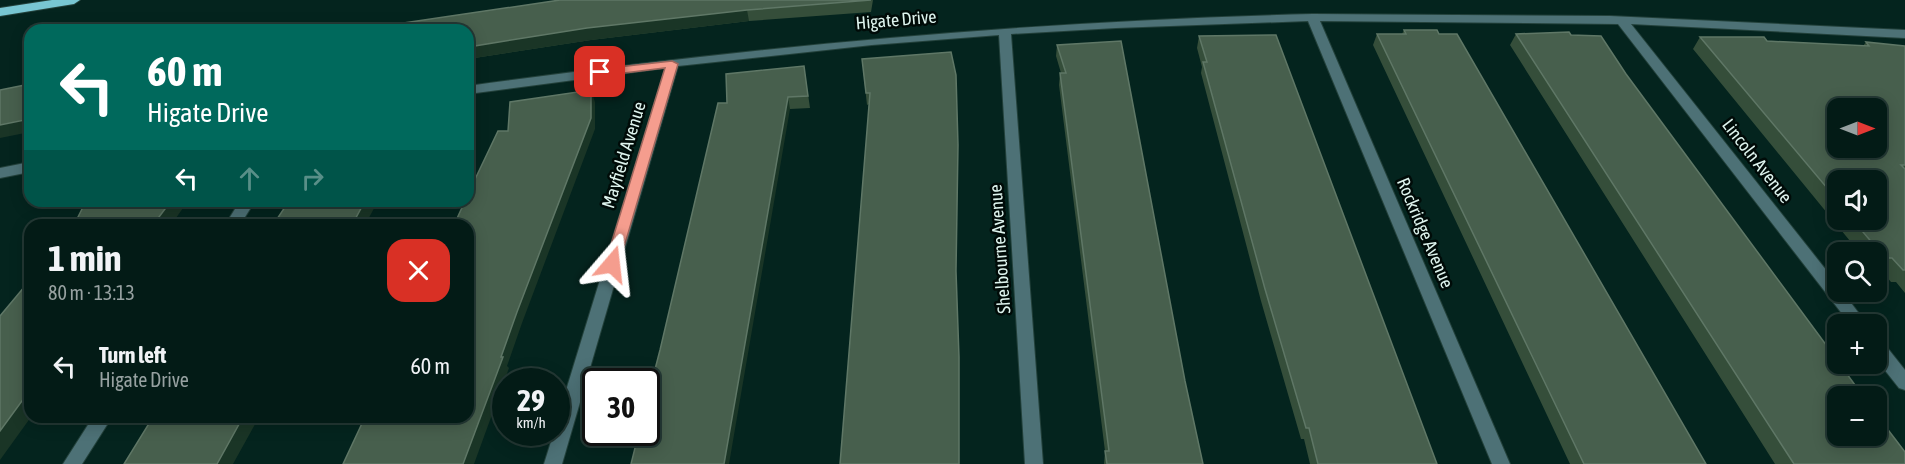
<!DOCTYPE html>
<meta charset="utf-8">
<style>
body{margin:0;font-family:"Asap Condensed",sans-serif;background:#112823;color:#f1f3f6;height:100vh;display:flex;flex-direction:column;font-size:22px;white-space:nowrap}
*{box-sizing:border-box;margin:0}
p{font-size:20px;color:#97a1a1}
.icon{flex:none;width:33px;height:33px;fill:none;stroke:currentColor;stroke-width:2;stroke-linecap:round;stroke-linejoin:round}
.map{position:relative;flex:1;overflow:hidden}
.side{position:absolute;left:24px;top:219px;width:450px;height:204px;display:flex;flex-direction:column;background:#031b16;border-radius:18px;box-shadow:0 3px 15px #0003,0 0 0 2px #243935}
.side>*{flex:none}
.banner{position:absolute;left:24px;top:24px;width:450px;height:183px;border-radius:18px;box-shadow:0 3px 15px #0003,0 0 0 2px #243935;background:#00695c;color:#fff;overflow:hidden}
.needle{width:39px;rotate:90deg}
.controls{position:absolute;left:1827px;top:98px;display:grid;gap:12px}
.controls a{display:grid;place-items:center;width:60px;height:60px;border-radius:12px;background:#031b16;box-shadow:0 3px 15px #0003,0 0 0 2px #243935;font-size:30px}
.speed{position:absolute;left:492px;top:368px;display:flex;gap:12px;font-size:30px;font-weight:700;text-align:center}
.speed>*{display:grid;place-content:center;width:78px;height:78px;border-radius:50%;background:#031b16;box-shadow:0 3px 15px #0003,0 0 0 2px #243935;line-height:1}
.speed small{font-size:15px;font-weight:400}
.speed .limit{border:3px solid #111;border-radius:9px;background:#fff;color:#111}
.pin{position:absolute;display:grid;place-items:center;width:51px;height:51px;color:#fff;margin:-26px;border-radius:12px;box-shadow:0 3px 9px #0006}
.me{position:absolute;width:66px;margin:-33px;rotate:17deg;stroke-linejoin:round;filter:drop-shadow(0 0 4px #0008)}
.turn{display:flex;align-items:center;gap:21px;height:126px;padding:0 24px;font-size:27px}
.turn .icon{width:78px;height:78px;stroke-width:2.5}
.turn b{display:block;font-size:42px;line-height:51px}
.lanes{display:flex;align-items:center;height:57px;padding:0 24px;background:#0003;justify-content:center;gap:30px;direction:ltr}
.lanes .off{opacity:.35}
.round{display:grid;place-items:center;flex:none;width:63px;height:63px;border-radius:18px;background:#112823}
.overview{display:flex;align-items:center;justify-content:space-between;height:102px;padding:0 24px}
h1{font-size:36px;font-weight:700;line-height:45px}
ul{padding:0;list-style:none}
li{display:flex;align-items:center;gap:18px;height:90px;padding:0 24px}
li div{flex:1}
li b{display:block;font-size:22px}
li em{font-style:normal}
.map>svg:first-child{display:block}
.lines{fill:none;stroke-linecap:round;stroke-linejoin:round}
.street-casing{stroke:#23413b;stroke-width:2}
.primary-casing{stroke:#23413b;stroke-width:2}
.street{fill:#4d7176;fill-rule:evenodd}
.primary{fill:#78c6d2;fill-rule:evenodd}
.wall{fill:#354e3a;fill-rule:evenodd}
.shaded-wall{fill:#1a3526}
.building{fill:#475f4d;stroke:#5f7766;stroke-width:1.5;fill-rule:evenodd}
.route{fill:#f59d8e;stroke:#9f665c;stroke-width:1.5}
.labels{text-anchor:middle;stroke-width:5;stroke-linejoin:round;paint-order:stroke}
.street-label{font-size:18px;fill:#def4ee;stroke:#000b08}
</style>
<div class="map">
<svg width="1905" height="464" viewBox="0 0 1905 464">
<rect width="100%" height="100%" fill="#04241e"/>
<g class="lines">
<g class="street-casing">
<path id="street" d="M1313,14l297,2 295,14v8l-274,-14 207,261v6h4l25,33h-17l-232,-300 -298,-3 190,443h-18l-184,-443 -192,7 -105,6 32,430h-18l-26,-429 -127,10 -194,21 -116,398h-18l10,-32h2v-9l109,-355 -197,26v-8c281,-39 562,-65 845,-72z
M30,162v10l-30,6v-10z
M240,201h15l-15,24h-15z
M1876,340l6,1 23,29v20l-6,-2 -23,-29z
M93,417h19l-30,47h-19z"/>
</g>
<g class="primary-casing">
<path id="primary" d="M52,0h28l-6,4 -74,12v-8z"/>
</g>
<use href="#street" class="street"/>
<use href="#primary" class="primary"/>
</g>
<path class="wall" d="M873,0l-2,12 -122,9 -158,19 -123,19v-29z
M1404,30l302,434h-136l-197,-419 4,-11h25z
M1516,34l55,1 55,39 279,390h-130l-265,-419z
M1199,36l238,428h-127l-6,-25h-3l-40,-138 -60,-228 1,-6 -5,-19z
M1700,37l163,9 3,-4 39,4v247l-9,-11h-5l-10,-12h-5v-18h-17l-166,-203zM1838,180l38,39h-38z
M1057,45l128,336 18,83h-99l1,-13 -46,-366 1,-12h1l-5,-17z
M951,52l-82,52 -2,1 -5,-46z
M804,66l6,42 -20,1 -63,-6z"/>
<path class="shaded-wall" d="M747,10l2,11 -158,19 -123,19v-12l119,-19z
M591,90l4,12v27l-73,194 -15,43 2,2 -35,96h-11l54,-152z
M788,97l2,12 -61,355h-5z
M30,119v13l-30,6v-13z
M171,201h17l-17,24h-18z
M365,201h13l-13,24h-13z
M30,390v27h1l-31,43v-29z
M243,417h16l-26,47h-16z"/>
<path class="building" d="M560,0h311l-124,10 -160,18 -119,19v-17h-112z
M323,27l-1,3h-19z
M1404,30h33l2,4h18l249,430h-122l-207,-430h29z
M1569,32l2,3 30,1 25,38 212,287v2h1l24,33h-25v39h38v-21l29,38v12h-111l-278,-430z
M1276,35l161,429h-119l-9,-36h-3l-41,-139 -62,-227h4l-8,-26z
M1700,37h64l3,4 102,5 -3,-4 39,4v119h-4l4,4v101h-2l-11,-12h-7l-33,-39h24v-39h-38v21zM1838,108h38v39h-38z
M1121,41l64,340 18,83h-96l-2,-13h4l-49,-378h6l-9,-28z
M951,52l5,23 2,70 -2,126 3,86v107h-119l30,-371h-4l-4,-34z
M804,66l4,30 -20,1 -64,367h-93l8,-32h7v-28l14,-54 58,-247h9l-1,-29z
M30,84v35l-30,6v-35z
M591,90v28l-74,194 -16,45h2l-40,107h-120l22,-47h103v-192h-14l11,-24h3v-7l30,-63h10l2,-29z
M86,201h85l-18,24h-79z
M289,201h76l-13,24h-79z
M30,280v110l-30,41v-115z
M153,417h90l-26,47h-93z"/>
<path class="route" d="M672,61l6,3 -59,200 -7,5 -7,-5 60,-196 -65,8 -5,-4 5,-3z"/>
<g class="labels">
<g class="street-label">
<text transform="translate(896 20) rotate(-5)" y="6">Higate Drive</text>
<text transform="translate(624 155) rotate(-73)" y="6">Mayfield Avenue</text>
<text transform="translate(1757 161) rotate(52)" y="6">Lincoln Avenue</text>
<text transform="translate(1425 233) rotate(67)" y="6">Rockridge Avenue</text>
<text transform="translate(1000 249) rotate(-94)" y="6">Shelbourne Avenue</text>
</g>
</g>
</svg>
<div class="controls">
<a><svg class="needle" viewBox="-14 -14 28 28"><path d="M0-13l5 13h-10z" fill="#e53935"/><path d="M0 13l5-13h-10z" fill="#97a1a1"/></svg></a>
<a><svg class="icon" aria-label="sound" viewBox="0 0 24 24"><path d="M4 9h4l5-4v14l-5-4H4zM17 9q2 3 0 6"/></svg></a>
<a><svg class="icon" aria-label="search" viewBox="0 0 24 24"><circle cx="10" cy="10" r="6"/><path d="M15 15l6 6"/></svg></a>
<a>+</a>
<a>−</a>
</div>
<div class="speed"><div>29<small>km/h</small></div><div class="limit">30</div></div>
<div class="pin" style="left:600px;top:72px;background:#d93025"><svg class="icon" aria-label="arrive" viewBox="0 0 24 24"><path d="M6 21V4h12l-3 4 3 4H6"/></svg></div>
<svg class="me" style="left:612px;top:264px" viewBox="-20 -20 40 40"><path d="M0-17L14 15 0 8-14 15z" fill="#f59d8e" stroke="#fff" stroke-width="4"/></svg>
<div class="banner">
<div class="turn"><svg class="icon" aria-label="left" viewBox="0 0 24 24"><path d="M17 20v-9H6M10 6l-5 5 5 5"/></svg><div><b>60 m</b>Higate Drive</div></div>
<div class="lanes"><svg class="icon" aria-label="left" viewBox="0 0 24 24"><path d="M17 20v-9H6M10 6l-5 5 5 5"/></svg><svg class="icon off" aria-label="ahead" viewBox="0 0 24 24"><path d="M12 20V5M6 11l6-6 6 6"/></svg><svg class="icon off" aria-label="right" viewBox="0 0 24 24"><path d="M7 20v-9h11M14 6l5 5-5 5"/></svg></div>
</div>
<section class="side">
<div class="overview"><div><h1>1 min</h1><p>80 m · 13:13</p></div><a class="round" style="background:#d93025;color:#fff"><svg class="icon" aria-label="close" viewBox="0 0 24 24"><path d="M6 6l12 12M18 6L6 18"/></svg></a></div>
<ul>
<li><svg class="icon" aria-label="left" viewBox="0 0 24 24"><path d="M17 20v-9H6M10 6l-5 5 5 5"/></svg><div><b>Turn left</b><p>Higate Drive</p></div><em>60 m</em></li>
</ul>
</section>
</div>
